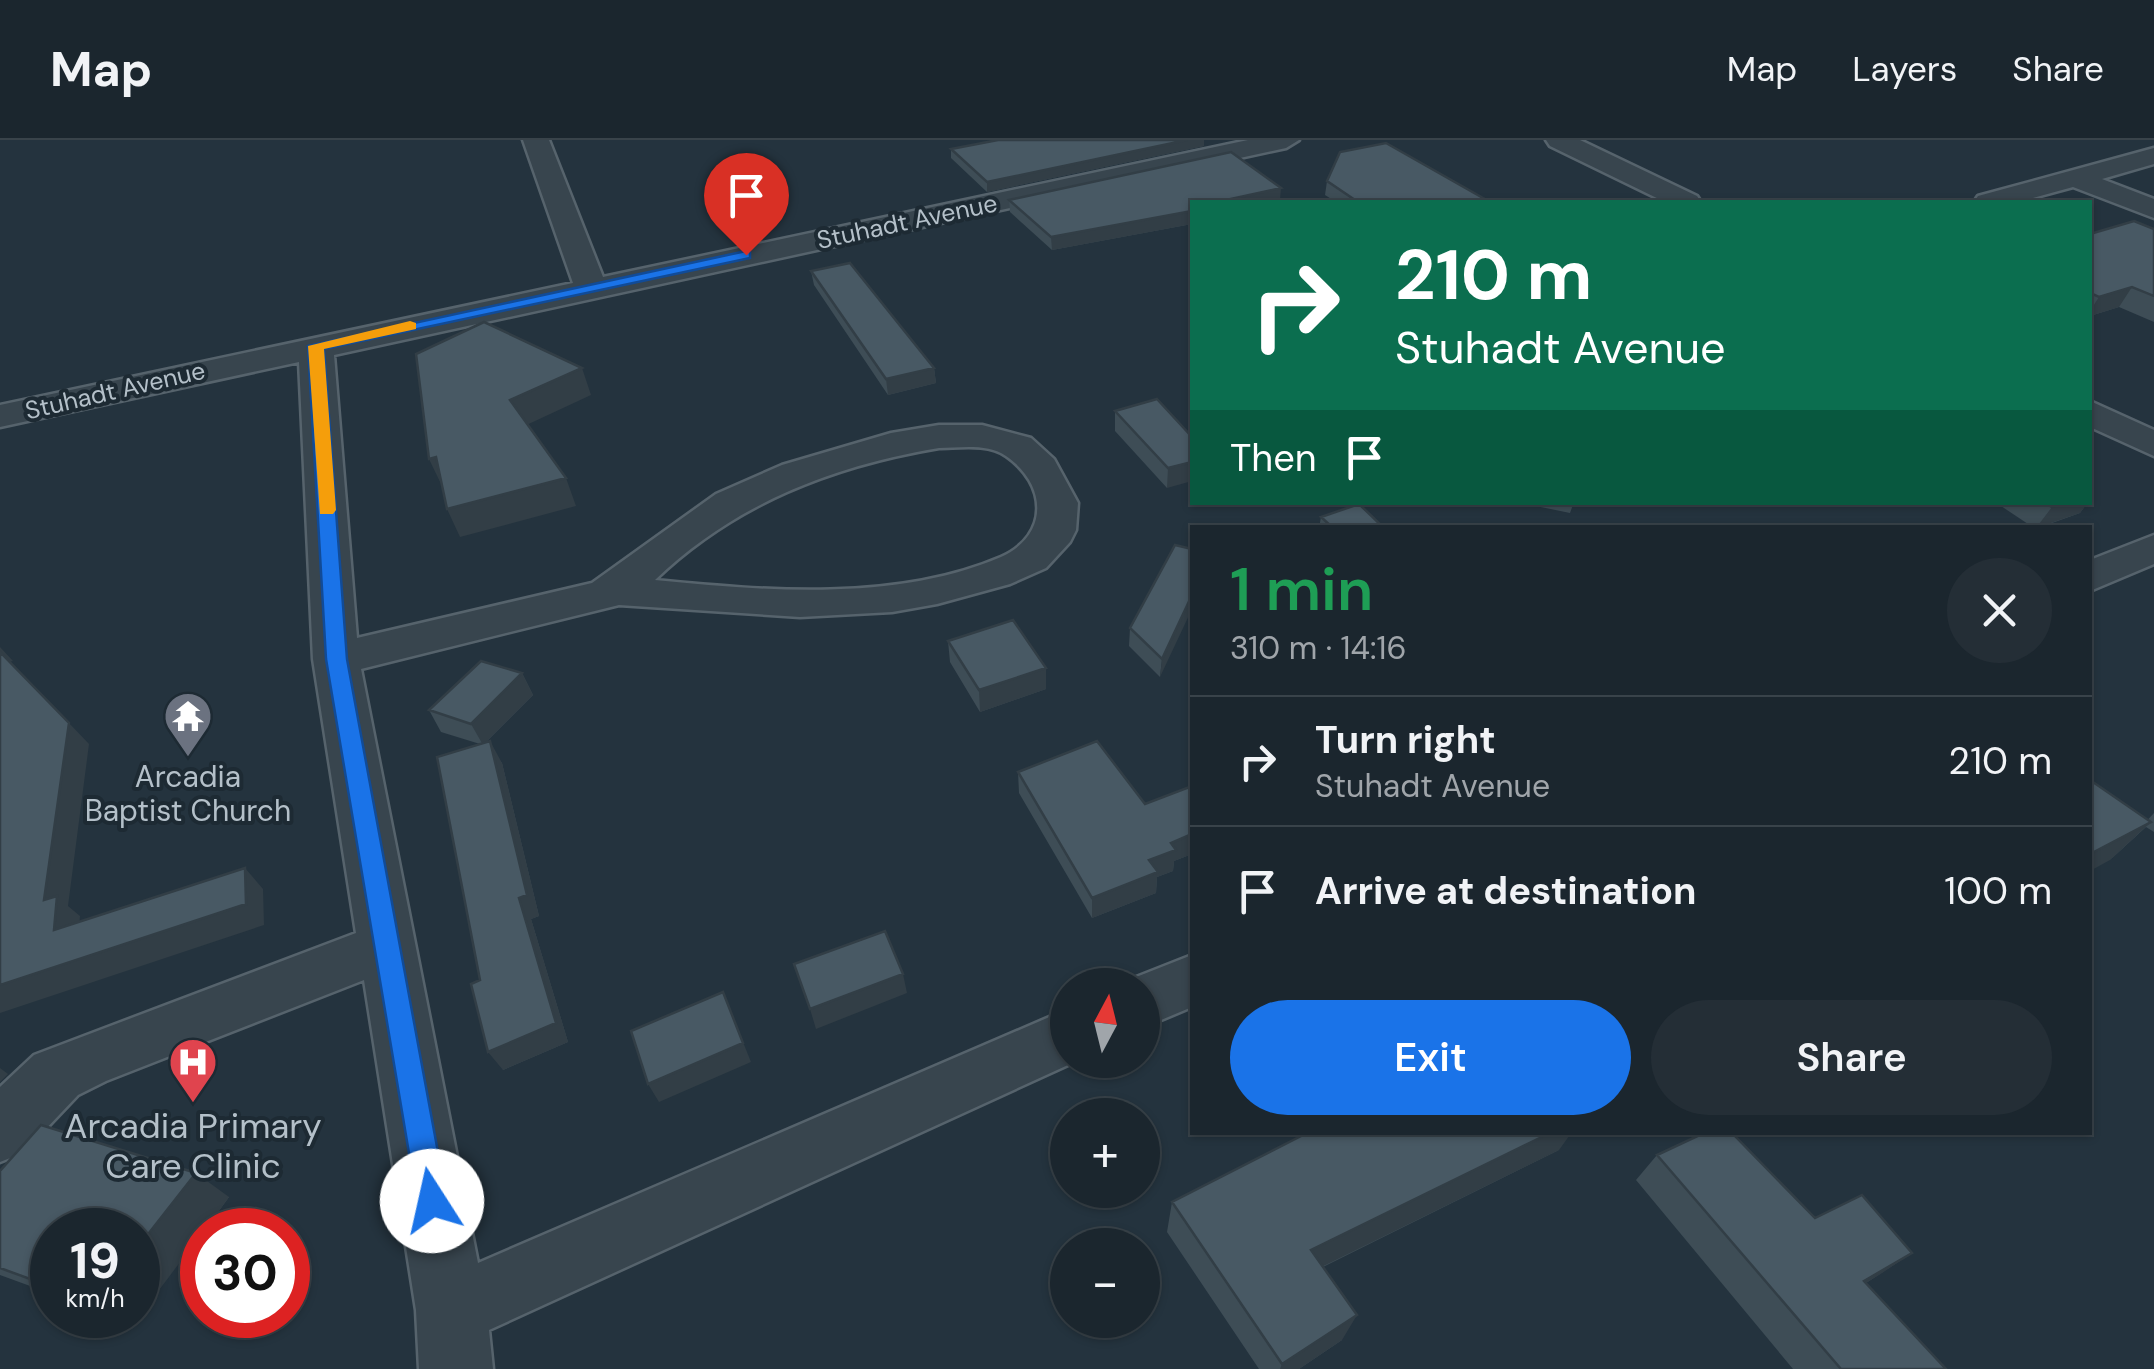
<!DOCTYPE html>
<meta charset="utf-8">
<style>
body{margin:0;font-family:"DM Sans",sans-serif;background:#242e36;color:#f1f3f6;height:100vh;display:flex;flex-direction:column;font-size:38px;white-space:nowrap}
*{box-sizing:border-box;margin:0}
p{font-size:32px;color:#a0a5aa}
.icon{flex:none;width:55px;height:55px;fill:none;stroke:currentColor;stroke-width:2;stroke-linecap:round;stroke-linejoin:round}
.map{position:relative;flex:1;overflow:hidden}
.panel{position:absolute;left:1190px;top:385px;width:902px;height:610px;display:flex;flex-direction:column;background:#1b262e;border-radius:0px;box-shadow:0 2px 8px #0004,0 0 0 2px #39434a}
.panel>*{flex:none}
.hud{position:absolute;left:1190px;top:60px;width:902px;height:305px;border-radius:0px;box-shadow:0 2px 8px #0004,0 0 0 2px #39434a;background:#0b6e4f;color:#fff;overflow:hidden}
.needle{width:65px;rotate:7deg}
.buttons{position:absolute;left:1050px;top:828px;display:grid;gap:20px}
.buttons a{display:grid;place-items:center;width:110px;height:110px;border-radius:50%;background:#1b262e;box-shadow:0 2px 8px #0004,0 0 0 2px #39434a;font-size:50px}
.speed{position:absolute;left:30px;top:1068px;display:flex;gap:20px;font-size:50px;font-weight:700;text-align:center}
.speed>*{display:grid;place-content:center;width:130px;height:130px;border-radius:50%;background:#1b262e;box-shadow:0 2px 8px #0004,0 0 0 2px #39434a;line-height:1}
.speed small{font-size:25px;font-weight:400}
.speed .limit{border:15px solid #d22;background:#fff;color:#111}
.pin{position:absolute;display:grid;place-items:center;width:85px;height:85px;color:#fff;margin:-102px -42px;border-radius:50% 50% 50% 0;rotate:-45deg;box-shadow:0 0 10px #0007}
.pin .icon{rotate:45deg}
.me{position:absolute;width:110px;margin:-55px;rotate:350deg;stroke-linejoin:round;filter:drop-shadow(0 0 8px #0008)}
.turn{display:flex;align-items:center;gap:35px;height:210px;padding:0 40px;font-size:45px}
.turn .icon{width:130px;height:130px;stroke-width:2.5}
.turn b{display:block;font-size:70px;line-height:85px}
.then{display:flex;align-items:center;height:95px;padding:0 40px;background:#0003;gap:20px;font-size:38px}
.round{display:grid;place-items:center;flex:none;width:105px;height:105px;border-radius:52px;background:#242e36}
.summary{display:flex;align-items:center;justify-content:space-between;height:170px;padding:0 40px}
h1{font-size:60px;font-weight:600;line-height:75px;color:#1e9e55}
.cta{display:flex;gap:20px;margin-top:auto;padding:20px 40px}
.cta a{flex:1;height:115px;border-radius:60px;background:#1a73e8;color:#fff;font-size:40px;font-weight:600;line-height:115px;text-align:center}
.cta a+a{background:#242e36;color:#f1f3f6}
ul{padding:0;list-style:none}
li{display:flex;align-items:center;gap:30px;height:130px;padding:0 40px;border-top:2px solid #39434a}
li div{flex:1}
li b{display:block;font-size:38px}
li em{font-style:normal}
header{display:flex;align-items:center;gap:60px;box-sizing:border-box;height:140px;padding:0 50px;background:#1b262e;border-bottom:2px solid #39434a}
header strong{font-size:48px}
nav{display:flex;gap:55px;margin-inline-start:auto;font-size:35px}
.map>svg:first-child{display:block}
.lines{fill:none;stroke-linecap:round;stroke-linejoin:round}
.street-casing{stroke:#56636c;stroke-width:5}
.street{fill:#38454e;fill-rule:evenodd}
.wall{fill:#3e4d56}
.shaded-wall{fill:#323e46}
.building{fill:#485964;stroke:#323e46;stroke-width:2.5}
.route{fill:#1a73e8;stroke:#114b97;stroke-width:2.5}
.slow{fill:#f59e0b}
.labels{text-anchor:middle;stroke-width:8;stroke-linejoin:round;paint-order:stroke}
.far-street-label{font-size:25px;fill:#b4c0c9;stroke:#1d2a33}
.poi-label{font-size:30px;fill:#b4c0c9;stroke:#1d2a33}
.near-poi-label{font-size:35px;fill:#b4c0c9;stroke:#1d2a33}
</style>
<header>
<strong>Map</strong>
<nav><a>Map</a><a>Layers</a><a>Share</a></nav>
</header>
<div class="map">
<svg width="2154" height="1229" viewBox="0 0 2154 1229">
<rect width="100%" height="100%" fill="#24333e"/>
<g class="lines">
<g class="street-casing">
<path id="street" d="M523,0h26l54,137 645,-137h51l-13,8 -952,207 23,283 235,-55 124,-89 66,-29 109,-32 48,-8h43l49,13 23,21 24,44 -2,27 -6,12 -24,26 -36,16 -73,20 -45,8 -92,5 -181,-12 -258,64 117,594 590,-254v51h11l-590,270 4,39h-74l-3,-59 -52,-330 -258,101 -28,14 -55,58 -23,9v-75l34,-32 322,-122 -43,-274 -14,-297 -299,65v-22l573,-122zM939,308c20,0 49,-5 67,8 41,28 44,79 -5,101 -105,45 -235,34 -346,23 79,-76 177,-114 284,-132z
M1546,0h34l117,56 4,6h-36l-115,-56z
M2154,8v16l-52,15 52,20v19l-81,-31 -55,15h-44l4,-6z
M2090,261l64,29v26l-64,-29z
M2154,395v29l-64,27v-31z
M1192,815v52l-50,21v-43l-21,-2z"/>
</g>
<use href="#street" class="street"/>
</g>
<path class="wall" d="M998,0h206v6l-217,46 -36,-34v-9z
M1327,41l163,21h-154l-11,-7z
M1009,60h271l-88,2v22l-140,26 -42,-38z
M2154,89v93l-35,-15 -29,9v-82z
M811,131l123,97 2,15 -48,12 -74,-110z
M1115,271l77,26 -25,51 -52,-57z
M1531,362h43l-4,11 -39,-8z
M1995,362h93l-8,11 -42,15h-4z
M1321,377l63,11h-65z
M1175,405l-15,132 -31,-31 1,-18z
M948,501l98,27v21l-66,23 -30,-50z
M522,533l11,22 -48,48 17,20 37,153 -8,3 37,123 -65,28 -23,-90v-236l-39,-12 -12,-22z
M1018,632l127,32 47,-18v68l-18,7 -1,10 -16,6 -1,16 -64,25 -73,-125z
M2154,673v19l-8,-5 -36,33z
M1559,1010l-236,117 19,73 -43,29h-40l-92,-137 5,-30z
M1657,1015l158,63 97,35 -46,30 80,86h-153l-157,-189z
M0,1031l229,26 -24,33h-3l-67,92 -21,-7h24l-86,-85v64l-52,-19z"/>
<path class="shaded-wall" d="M1187,0h17v6l-217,46v-10z
M1281,48l-1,12 -9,2h-54z
M1192,71v13l-140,26 -1,-13z
M2132,147l-13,20 -29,9v-5l9,-14z
M582,228l9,27 -71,33 -10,-28z
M934,228l2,15 -48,12 -2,-16z
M436,317l6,29 -13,-27z
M1192,322v19l-25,7 1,-20z
M566,338l10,28 -116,31 -13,-28z
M2065,362h23l-8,11 -44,15 16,-21z
M1192,455v14l-32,68 2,-18z
M0,507l13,14 -4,1 -9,-10z
M1046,528v21l-66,23 -1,-22z
M522,533l11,22 -50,50 -12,-21z
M69,583l20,21 -21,162 12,10 -3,35 -23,-21 -10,-30z
M490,601l12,22 37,153 -8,3 37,123 -65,28 -15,-18 31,-154z
M2151,682l-41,38 -20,11v-17z
M1192,694v20l-18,7 -1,10 -16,6 -1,16 -64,25v-20l57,-38 22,-17z
M245,728l18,21 1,36 -264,88v-28z
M903,834l4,19 -91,36 -6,-20z
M723,852l28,70 -92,40 -11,-18z
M0,928l8,6 -8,8z
M1552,992h20l-13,18 -260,128 12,-28z
M196,1033l33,24 -24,33h-3v3l-67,89 -14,-7h17v-68z
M1912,1113l-33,22 -46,28 31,-22z
M1357,1175l-15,25 -43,29h-19l2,-5z"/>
<path class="building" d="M998,0h189l-200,42 -36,-33z
M1386,3l104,59h-132l-31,-21 13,-29z
M1231,12l50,36 -64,14h-25v9l-141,26 -42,-37z
M2134,81l20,8v67l-22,-9 -33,10 -9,-4v-59z
M850,123l84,105 -48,11 -75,-108z
M484,182l98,46 -72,32 56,78 -119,31 -11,-52 -7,2 -13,-105z
M1157,259l35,38v25l-24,6 -53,-57z
M2044,362h21l-13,5z
M1359,364l25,24h-51l-12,-11z
M1175,405l17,4v46l-30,64 -32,-31z
M1013,480l33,48 -67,22 -31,-49z
M0,512l69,71 -25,177 13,-4 -3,34 191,-62 1,36 -246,81z
M481,521l41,12 -51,51 -42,-14z
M490,601l37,154 -8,3 37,125 -68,29 -17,-68 9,-4 -43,-223z
M1097,601l48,63 47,-18v48l-21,9 5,7 -27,10 9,12 -66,26 -74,-126z
M2090,640l61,42 -61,32z
M885,791l18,43 -93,35 -16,-45z
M723,852l20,51 -95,41 -17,-53z
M41,985l155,48 -58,74v-17h-86v57l-52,-19v-97z
M1309,992h243l-241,118 46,65 -75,49 -110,-162z
M1706,992h25l84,86 47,-23 50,58 -48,28 82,88h-105l-184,-214z"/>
<path class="route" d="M746,111l4,1v6l-426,91 23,310 100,542 -4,11 -11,4 -11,-4 -4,-11 -91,-542 -18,-313z"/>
<path class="slow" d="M410,181l6,2v6l-92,20 12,161 -3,4h-13l-12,-168z"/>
<defs>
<g id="temple-pin" transform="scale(2.5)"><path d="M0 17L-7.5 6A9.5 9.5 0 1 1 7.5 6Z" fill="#6b7280" stroke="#1d2a33"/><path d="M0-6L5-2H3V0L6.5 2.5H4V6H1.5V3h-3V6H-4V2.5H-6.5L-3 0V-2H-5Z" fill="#fff"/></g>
<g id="hospital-pin" transform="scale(2.5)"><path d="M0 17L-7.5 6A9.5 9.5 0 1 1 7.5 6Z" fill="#e0444e" stroke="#1d2a33"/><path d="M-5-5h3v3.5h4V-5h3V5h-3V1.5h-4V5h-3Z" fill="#fff"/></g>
</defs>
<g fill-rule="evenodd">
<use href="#temple-pin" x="188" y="576"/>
<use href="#hospital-pin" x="193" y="922"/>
</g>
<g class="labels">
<g class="far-street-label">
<text transform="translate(907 81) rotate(-12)" y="9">Stuhadt Avenue</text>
<text transform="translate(115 250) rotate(-13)" y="9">Stuhadt Avenue</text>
</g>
<g class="poi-label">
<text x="188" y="647">Arcadia<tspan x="188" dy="34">Baptist Church</tspan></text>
</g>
<g class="near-poi-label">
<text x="193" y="998">Arcadia Primary<tspan x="193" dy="40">Care Clinic</tspan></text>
</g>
</g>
</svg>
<div class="buttons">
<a><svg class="needle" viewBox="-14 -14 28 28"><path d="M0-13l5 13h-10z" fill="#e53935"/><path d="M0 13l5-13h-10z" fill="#a0a5aa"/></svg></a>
<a>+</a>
<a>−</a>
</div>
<div class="speed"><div>19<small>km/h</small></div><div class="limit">30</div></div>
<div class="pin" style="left:746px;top:115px;background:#d93025"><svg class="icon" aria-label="arrive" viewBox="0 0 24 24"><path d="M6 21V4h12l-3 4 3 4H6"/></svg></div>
<svg class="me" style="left:432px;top:1061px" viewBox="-20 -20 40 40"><circle r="19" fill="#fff"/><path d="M0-13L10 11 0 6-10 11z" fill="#1a73e8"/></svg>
<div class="hud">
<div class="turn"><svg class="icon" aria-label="right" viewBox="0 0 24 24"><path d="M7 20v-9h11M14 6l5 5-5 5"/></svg><div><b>210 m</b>Stuhadt Avenue</div></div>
<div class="then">Then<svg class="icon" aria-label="arrive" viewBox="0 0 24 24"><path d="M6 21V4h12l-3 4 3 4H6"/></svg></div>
</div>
<section class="panel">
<div class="summary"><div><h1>1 min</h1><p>310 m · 14:16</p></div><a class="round"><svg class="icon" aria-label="close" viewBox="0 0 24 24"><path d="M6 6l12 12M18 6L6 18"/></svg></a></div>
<ul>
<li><svg class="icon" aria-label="right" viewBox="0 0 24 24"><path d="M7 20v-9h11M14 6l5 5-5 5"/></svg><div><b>Turn right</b><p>Stuhadt Avenue</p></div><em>210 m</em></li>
<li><svg class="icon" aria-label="arrive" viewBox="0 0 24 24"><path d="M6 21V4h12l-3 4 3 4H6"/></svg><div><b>Arrive at destination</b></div><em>100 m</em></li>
</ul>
<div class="cta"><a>Exit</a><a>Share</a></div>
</section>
</div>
